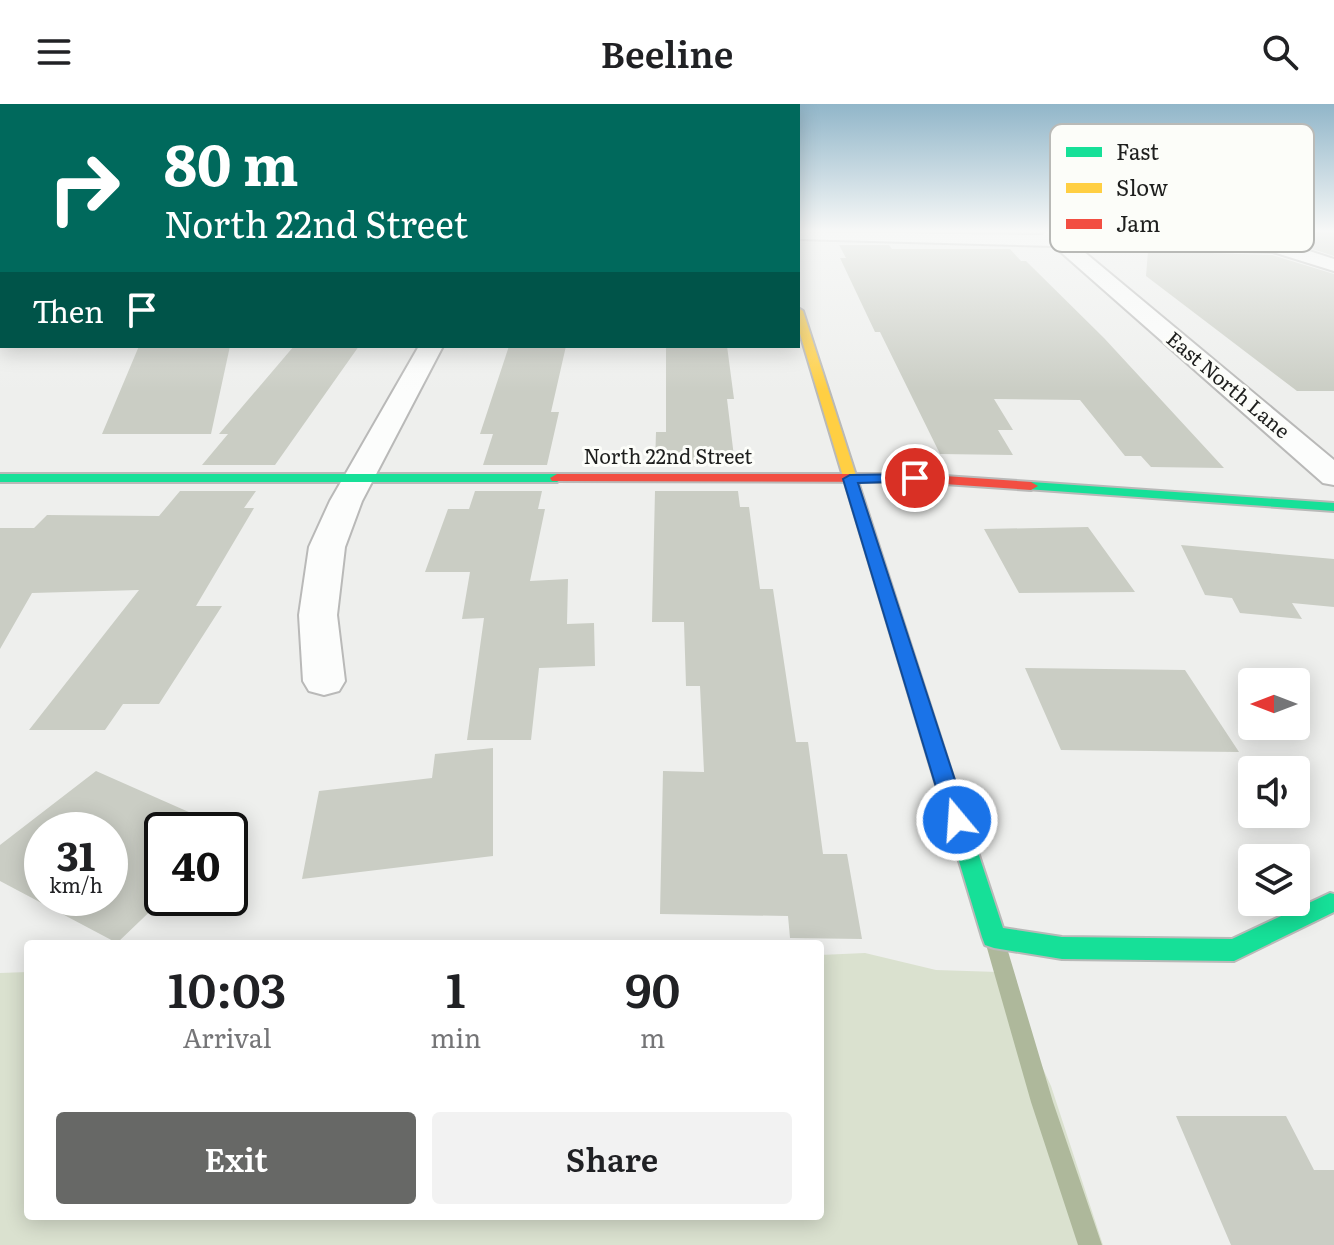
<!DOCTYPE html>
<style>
body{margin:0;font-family:Literata,serif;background:#f2f2f2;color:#202124;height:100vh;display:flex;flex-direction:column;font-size:30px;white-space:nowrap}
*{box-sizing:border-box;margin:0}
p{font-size:26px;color:#757577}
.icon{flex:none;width:44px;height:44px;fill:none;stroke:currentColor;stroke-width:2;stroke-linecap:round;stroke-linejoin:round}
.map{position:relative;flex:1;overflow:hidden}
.side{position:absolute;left:24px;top:836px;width:800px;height:280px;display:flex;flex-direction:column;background:#fff;border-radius:8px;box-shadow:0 4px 20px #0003}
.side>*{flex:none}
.hud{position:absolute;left:0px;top:0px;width:800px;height:244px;box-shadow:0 4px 20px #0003;background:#00695c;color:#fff;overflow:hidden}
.needle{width:52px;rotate:270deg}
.tools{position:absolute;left:1238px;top:564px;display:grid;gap:16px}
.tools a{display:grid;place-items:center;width:72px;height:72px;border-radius:8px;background:#fff;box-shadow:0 4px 20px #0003;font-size:40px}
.speed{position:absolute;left:24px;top:708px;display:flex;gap:16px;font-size:40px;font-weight:700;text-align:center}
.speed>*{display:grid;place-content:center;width:104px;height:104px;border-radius:50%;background:#fff;box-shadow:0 4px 20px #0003;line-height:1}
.speed small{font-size:20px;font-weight:400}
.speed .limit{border:4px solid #111;border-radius:12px;background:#fff;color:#111}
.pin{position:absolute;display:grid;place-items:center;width:68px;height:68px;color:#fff;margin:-34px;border:4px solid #fff;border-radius:50%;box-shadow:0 2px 8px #0007}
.me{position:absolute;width:88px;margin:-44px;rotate:342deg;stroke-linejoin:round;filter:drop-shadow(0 0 6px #0008)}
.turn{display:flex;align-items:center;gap:28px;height:168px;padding:0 32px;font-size:36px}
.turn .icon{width:104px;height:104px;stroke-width:2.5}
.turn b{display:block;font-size:56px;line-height:68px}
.then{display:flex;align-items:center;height:76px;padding:0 32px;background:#0003;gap:16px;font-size:30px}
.eta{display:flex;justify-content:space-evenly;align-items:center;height:136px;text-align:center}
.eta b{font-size:48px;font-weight:600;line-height:56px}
.primary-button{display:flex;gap:16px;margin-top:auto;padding:16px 32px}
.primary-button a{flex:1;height:92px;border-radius:8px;background:#676866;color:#fff;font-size:32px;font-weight:600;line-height:92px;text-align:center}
.primary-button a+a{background:#f2f2f2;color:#202124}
header{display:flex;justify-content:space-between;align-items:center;height:104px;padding:0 32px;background:#fff;font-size:36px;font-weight:600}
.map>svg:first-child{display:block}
.green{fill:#dae1cf}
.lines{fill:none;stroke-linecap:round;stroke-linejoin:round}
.stream{fill:#aeb89b;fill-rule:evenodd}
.building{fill:#cacdc4;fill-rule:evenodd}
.street-casing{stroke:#b9b9b8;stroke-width:4}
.fast-casing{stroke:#b9b9b8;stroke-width:4}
.slow-casing{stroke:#b9b9b8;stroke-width:4}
.jam-casing{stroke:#b9b9b8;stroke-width:4}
.street{fill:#fcfdfc;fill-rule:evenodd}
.fast{fill:#16e098;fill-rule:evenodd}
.slow{fill:#ffcf43;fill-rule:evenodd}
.jam{fill:#f24e42;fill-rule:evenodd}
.route{fill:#1a73e8;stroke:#114b97;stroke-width:2}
.labels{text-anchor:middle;stroke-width:6;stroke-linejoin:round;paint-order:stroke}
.far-street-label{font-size:20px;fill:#1e1f1e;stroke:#fcfdf9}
.key{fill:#fcfdf9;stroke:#b9bab7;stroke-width:2}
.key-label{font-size:22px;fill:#1e1f1e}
</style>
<header><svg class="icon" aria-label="menu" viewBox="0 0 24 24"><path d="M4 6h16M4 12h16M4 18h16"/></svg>Beeline<svg class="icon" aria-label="search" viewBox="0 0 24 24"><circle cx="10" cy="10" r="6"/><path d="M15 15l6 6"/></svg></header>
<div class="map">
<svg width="1334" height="1141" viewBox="0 0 1334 1141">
<rect width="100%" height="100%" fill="#eeefed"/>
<path class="green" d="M865,849l71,17 62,2 53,114 52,159h-1103v-272l28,-1v244h792v-261z"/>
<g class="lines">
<path class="stream" d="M997,836l7,2 3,6 46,154 49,143h-24l-47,-143 -44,-154 3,-6z"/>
</g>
<path class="building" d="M1149,128h185v24l-59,-19z
M839,141h50l3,4h118l11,12h5l78,77 120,130 -73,-1 -10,-11h-16l-45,-56 -86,-1 19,31h-15l15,25 -73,-1 -60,-122h-5l-35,-74h6z
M1148,147l124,4 62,19v117h-37l-151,-115z
M139,242h91l-19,88h-109z
M294,242h65l-84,119h-73l26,-31h-9z
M509,242h57l-15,66h8l-12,53h-64l10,-31h-13z
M666,242h61l7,53h-7l8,66h-80l1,-33h10z
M180,387h76l-12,17h10l-58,98h26l-63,98h-36l-18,26h-76l110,-140 -107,3 -32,56v-121h34l13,-13 112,1z
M475,387h67l-4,18h7l-15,72 38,-2 -1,45 27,-1 1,43 -56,2 -8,72h-64l17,-122 -22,1 8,-47h-45l23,-63h21z
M655,387h83l2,16h9l11,82h13l23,153h12l15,112h24l15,85 -72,-1 -2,-22 -128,-2 3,-143 41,1 -4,-86h-14l-2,-64h-32z
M1088,423l47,65 -116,1 -35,-64z
M1181,441l153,14v48l-42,-4 10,16 -62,-6 -8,-15 -27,-3z
M1025,564l160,2 54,82 -178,-2z
M493,644v108l-191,23 17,-88 113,-13 3,-24z
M96,667l138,61 -4,3v-5h-68l2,68 -47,45 -117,-62v-36zM42,726h68v68h-68z
M1176,1012h110l28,54h20v75h-103z"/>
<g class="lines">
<g class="street-casing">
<path id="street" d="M798,128l245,3 2,-3h14l4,3 212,5 59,19v12l-61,-19 -196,-6 257,214v25l-11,-2 -269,-237 -256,-7z
M419,242h24l-81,155 -17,46 -8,68 8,66 -6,10 -15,4 -15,-4 -6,-10 -4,-66 10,-68 21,-46z"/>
</g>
<g class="fast-casing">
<path id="fast" d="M0,370h557l7,4 -7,4h-557z
M1031,378l303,21v8l-308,-22 -2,-3z
M949,683l7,2 3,6 44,133 59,9 170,2 98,-46 4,1v18l-100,49 -172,-2 -68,-11 -9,-3 -3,-8 -43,-142 3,-6z"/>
</g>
<g class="slow-casing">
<path id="slow" d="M798,204l5,3 156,484 -3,6 -7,2 -7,-2 -3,-6 -141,-468z"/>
</g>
<g class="jam-casing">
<path id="jam" d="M557,370h358l116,8 7,4 -7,4 -116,-8 -363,-1 -2,-3z"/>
</g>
<use href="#street" class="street"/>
<use href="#fast" class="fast"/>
<use href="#slow" class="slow"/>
<use href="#jam" class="jam"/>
</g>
<linearGradient id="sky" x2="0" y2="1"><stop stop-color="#91b6c9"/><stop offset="0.44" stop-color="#f7f8f7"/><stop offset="1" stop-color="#f7f8f7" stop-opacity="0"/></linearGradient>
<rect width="1334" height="288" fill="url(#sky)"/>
<path class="route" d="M915,370l7,4 -2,3 -62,2 110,337 -3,6 -8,2 -7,-2 -4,-6 -103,-341 7,-4z"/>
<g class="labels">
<g class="far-street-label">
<text transform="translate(1228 281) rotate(40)" y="7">East North Lane</text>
<text x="668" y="360">North 22nd Street</text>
</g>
</g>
<rect x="1050" y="20" width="264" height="128" rx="12" class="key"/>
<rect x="1066" y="43" width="36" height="10" fill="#16e098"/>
<rect x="1066" y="79" width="36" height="10" fill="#ffcf43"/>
<rect x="1066" y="115" width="36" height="10" fill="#f24e42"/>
<g class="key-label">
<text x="1116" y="56">Fast</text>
<text x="1116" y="92">Slow</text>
<text x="1116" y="128">Jam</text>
</g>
</svg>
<div class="tools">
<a><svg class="needle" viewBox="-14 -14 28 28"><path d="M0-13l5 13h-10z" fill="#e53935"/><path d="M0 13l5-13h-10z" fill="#757577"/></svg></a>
<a><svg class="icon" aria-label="sound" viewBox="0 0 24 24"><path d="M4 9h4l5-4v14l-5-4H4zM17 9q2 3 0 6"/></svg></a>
<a><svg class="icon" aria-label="layers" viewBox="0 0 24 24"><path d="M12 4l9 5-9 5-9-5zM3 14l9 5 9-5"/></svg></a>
</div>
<div class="speed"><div>31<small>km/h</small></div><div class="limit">40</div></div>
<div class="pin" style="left:915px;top:374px;background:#d93025"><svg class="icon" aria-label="arrive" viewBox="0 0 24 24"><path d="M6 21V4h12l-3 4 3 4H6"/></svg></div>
<svg class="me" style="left:957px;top:716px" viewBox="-20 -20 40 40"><circle r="17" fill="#1a73e8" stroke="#fff" stroke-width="3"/><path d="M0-11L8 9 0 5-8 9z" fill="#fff"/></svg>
<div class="hud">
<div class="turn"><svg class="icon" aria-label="right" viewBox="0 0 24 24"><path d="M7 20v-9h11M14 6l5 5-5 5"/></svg><div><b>80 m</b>North 22nd Street</div></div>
<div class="then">Then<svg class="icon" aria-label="arrive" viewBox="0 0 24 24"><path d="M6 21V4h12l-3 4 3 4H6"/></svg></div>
</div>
<section class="side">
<div class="eta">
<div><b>10:03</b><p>Arrival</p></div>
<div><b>1</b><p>min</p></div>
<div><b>90</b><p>m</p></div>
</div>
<div class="primary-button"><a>Exit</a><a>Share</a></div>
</section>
</div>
